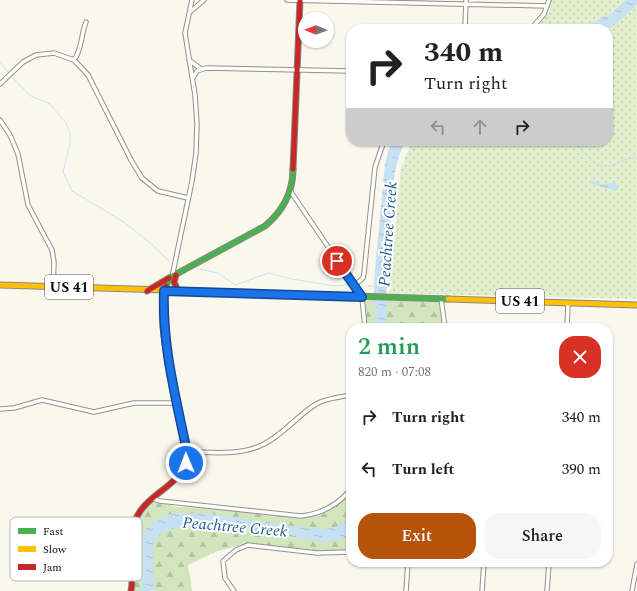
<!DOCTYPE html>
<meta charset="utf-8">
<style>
body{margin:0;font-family:Spectral,serif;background:#f6f6f6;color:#222;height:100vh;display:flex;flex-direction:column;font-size:15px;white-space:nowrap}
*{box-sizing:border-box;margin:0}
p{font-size:13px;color:#767676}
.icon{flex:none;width:22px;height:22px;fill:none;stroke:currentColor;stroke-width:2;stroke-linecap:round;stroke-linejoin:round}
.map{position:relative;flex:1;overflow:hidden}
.details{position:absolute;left:346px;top:323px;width:267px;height:244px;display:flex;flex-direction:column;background:#fff;border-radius:16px;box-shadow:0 1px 3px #0004}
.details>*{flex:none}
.top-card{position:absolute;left:346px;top:24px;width:267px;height:122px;border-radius:16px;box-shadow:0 1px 3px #0004;background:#fff;color:#222;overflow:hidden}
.needle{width:26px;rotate:271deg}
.tools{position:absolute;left:298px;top:12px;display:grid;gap:8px}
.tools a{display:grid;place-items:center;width:36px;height:36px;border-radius:50%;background:#fff;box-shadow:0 1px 3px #0004;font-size:20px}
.pin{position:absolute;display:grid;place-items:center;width:34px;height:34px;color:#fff;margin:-17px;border:2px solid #fff;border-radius:50%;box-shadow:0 1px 4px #0007}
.me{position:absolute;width:44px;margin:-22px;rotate:359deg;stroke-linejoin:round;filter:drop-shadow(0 0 3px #0008)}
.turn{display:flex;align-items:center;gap:14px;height:84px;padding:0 12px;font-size:18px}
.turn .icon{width:52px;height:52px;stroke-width:2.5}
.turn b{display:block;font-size:28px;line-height:34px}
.lanes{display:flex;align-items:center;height:38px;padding:0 12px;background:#0003;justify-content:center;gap:20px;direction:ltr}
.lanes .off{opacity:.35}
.round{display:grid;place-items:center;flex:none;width:42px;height:42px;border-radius:16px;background:#f6f6f6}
.overview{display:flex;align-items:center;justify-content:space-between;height:68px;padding:0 12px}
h1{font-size:24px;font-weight:600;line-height:30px;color:#1e9e55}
.primary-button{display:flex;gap:8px;margin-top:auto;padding:8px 12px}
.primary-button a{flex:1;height:46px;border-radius:16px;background:#b45309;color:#fff;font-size:16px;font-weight:600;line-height:46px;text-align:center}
.primary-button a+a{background:#f6f6f6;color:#222}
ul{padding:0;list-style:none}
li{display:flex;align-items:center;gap:12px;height:52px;padding:0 12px}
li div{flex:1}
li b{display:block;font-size:15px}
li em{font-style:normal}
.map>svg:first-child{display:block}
.grass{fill:url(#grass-dots)}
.forest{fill:url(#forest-firs)}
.water{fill:url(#water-ripples)}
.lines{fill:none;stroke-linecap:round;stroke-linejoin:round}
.stream{stroke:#c6e2f2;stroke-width:1}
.street-casing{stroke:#92918c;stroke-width:5.5}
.fast-casing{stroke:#898883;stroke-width:7}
.slow-casing{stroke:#898883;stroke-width:7}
.jam-casing{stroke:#898883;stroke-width:7}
.street{stroke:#fefefc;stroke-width:3.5}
.fast{stroke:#4caf50;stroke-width:5}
.slow{stroke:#ffc107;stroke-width:5}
.jam{stroke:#c62828;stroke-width:5}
.route-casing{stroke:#114b97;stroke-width:10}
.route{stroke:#1a73e8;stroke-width:7}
.labels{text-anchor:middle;stroke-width:4;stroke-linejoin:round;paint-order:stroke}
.shield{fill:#fff;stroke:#545454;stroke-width:1}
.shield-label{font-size:14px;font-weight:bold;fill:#0a0a0a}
.water-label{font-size:16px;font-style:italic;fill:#185b98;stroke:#fff}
.key{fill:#fff;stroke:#b6b6b6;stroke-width:1}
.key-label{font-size:11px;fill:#0a0a0a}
</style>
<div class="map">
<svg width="637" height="591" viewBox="0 0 637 591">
<defs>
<pattern id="grass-dots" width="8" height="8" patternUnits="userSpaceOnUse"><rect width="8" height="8" fill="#e1efce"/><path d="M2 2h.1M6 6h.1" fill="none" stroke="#c0ccb0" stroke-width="1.8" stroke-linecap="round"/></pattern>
<pattern id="forest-firs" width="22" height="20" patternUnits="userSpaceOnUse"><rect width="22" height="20" fill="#d1e6bc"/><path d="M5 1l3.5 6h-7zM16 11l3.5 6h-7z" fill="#b2c4a0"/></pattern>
<pattern id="water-ripples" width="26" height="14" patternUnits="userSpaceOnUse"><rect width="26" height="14" fill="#c6e2f2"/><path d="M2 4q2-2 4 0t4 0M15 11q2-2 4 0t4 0" fill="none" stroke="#a9c1ce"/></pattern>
</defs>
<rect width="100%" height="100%" fill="#faf8ed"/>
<path class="grass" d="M551,0h86v299l-248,-6 12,-125 11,-27h196v-112h-72l14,-19z"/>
<path class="forest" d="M362,295l22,5 55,2 4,26h-78z
M351,492v58l-15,4 -91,-10 -30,8 -27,13 4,26h-62l-1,-38 7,-38 16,-15 24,7 58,1 85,8 27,-18z"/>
<path class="water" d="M626,0h11v4l-15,15 -14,10h-26l31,-17z
M391,141h15c-14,23 -13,54 -15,80 -3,36 -6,71 -4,107h-11v-14l-3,-11 2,-34 10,-105z
M591,180l12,5 11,-3 4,3v5c-4,1 -24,-5 -29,-8z
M175,513l37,1 80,12 34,3 15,-4 10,-8v17l-12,6 -15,2c-29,-3 -153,-34 -168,-2 -6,12 -1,37 -2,51h-12c-2,-36 -12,-68 33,-78z"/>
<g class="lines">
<path class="stream" d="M0,63l8,9
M11,76l20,20 19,8 16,19 4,10v10l-7,29 9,19 52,31 24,19 21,20
M576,141c9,13 18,30 37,24 10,-4 12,-7 24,-7
M200,269l18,4 17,12 34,-12 22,6 45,7 13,-1
M368,286h7"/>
<g class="street-casing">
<path id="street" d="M287,0l260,6
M190,12l14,-12
M465,29l1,-29
M531,29l13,-15 5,-14
M74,60c8,-10 7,-26 12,-38
M189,60l12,9
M193,78l4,-7 9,-3 145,3
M0,84l23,-22 13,-7 18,-2 20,7 14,15 43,85 11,18 16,13 30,7
M0,120l10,15 8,19 10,51 24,45 2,12 -1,25
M291,192l71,105 3,31
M172,277l20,-96 4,-28 1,-29 -2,-29 -10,-62 7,-33
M355,285l8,-7 1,-5 11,-106 9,-26
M441,298l4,30
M567,328l1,-25
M0,409l14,-1 28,-8 52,12 40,-9h42
M187,452c24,0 52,4 75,-7 22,-10 36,-31 56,-42 11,-5 22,-6 33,-8
M152,498l8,3 141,15c20,-2 37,-11 50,-27
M234,591l-9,-13 -2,-17 13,-11 12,-5 69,8 34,-1
M406,591l2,-29
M482,591l2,-29
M547,591l2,-29
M632,591l5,-27"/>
</g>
<g class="fast-casing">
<path id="fast" d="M166,286l3,-8 96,-52c18,-15 28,-33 28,-57
M293,294l155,5"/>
</g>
<g class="slow-casing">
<path id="slow" d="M0,285l293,9
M448,299l189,6"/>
</g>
<g class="jam-casing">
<path id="jam" d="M293,169l7,-169
M176,275l-2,7 4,9
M147,291l22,-13
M131,591c6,-31 -13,-48 10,-81 16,-22 44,-26 46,-58 -6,-37 -35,-134 -21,-166"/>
</g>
<use href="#street" class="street"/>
<use href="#fast" class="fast"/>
<use href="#slow" class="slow"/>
<use href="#jam" class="jam"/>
</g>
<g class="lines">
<g class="route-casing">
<path id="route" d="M186,463l1,-11c-11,-54 -25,-106 -23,-161l198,6 -25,-36"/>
</g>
<use href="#route" class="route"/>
</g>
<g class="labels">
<g class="shield">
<rect x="45" y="275" width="48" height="24" rx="3"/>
<rect x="496" y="289" width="48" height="24" rx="3"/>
</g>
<g class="shield-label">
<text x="69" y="292">US 41</text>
<text x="520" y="306">US 41</text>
</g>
<g class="water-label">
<text transform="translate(387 234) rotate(-86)" y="6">Peachtree Creek</text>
<text transform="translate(235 526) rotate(5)" y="6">Peachtree Creek</text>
</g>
</g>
<rect x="10" y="517" width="132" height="64" rx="6" class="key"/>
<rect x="18" y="528" width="18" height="6" fill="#4caf50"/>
<rect x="18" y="546" width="18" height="6" fill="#ffc107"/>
<rect x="18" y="564" width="18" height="6" fill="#c62828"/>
<g class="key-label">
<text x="43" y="535">Fast</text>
<text x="43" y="553">Slow</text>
<text x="43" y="571">Jam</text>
</g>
</svg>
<div class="tools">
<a><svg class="needle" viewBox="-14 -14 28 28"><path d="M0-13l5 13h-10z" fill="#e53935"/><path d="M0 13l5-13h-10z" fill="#767676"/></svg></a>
</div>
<div class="pin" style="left:337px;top:261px;background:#d93025"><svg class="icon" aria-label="arrive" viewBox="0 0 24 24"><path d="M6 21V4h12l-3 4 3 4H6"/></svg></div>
<svg class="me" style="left:186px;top:463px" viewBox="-20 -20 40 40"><circle r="17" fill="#1a73e8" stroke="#fff" stroke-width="3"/><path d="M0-11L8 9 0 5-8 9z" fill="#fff"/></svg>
<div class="top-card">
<div class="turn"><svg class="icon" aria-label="right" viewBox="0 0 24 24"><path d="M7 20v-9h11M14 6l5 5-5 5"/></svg><div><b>340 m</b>Turn right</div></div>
<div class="lanes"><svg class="icon off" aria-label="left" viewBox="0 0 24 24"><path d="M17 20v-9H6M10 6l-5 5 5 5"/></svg><svg class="icon off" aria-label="ahead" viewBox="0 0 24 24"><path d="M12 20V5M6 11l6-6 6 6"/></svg><svg class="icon" aria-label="right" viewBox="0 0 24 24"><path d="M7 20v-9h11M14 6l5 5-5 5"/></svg></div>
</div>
<section class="details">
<div class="overview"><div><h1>2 min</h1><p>820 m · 07:08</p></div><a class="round" style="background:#d93025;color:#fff"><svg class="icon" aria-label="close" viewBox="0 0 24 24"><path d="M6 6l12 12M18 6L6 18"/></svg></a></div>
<ul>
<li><svg class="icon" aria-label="right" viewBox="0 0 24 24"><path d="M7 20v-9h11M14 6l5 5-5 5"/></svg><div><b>Turn right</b></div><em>340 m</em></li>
<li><svg class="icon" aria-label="left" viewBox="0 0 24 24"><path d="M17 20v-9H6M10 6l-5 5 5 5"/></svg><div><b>Turn left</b></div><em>390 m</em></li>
</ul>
<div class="primary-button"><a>Exit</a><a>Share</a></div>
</section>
</div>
